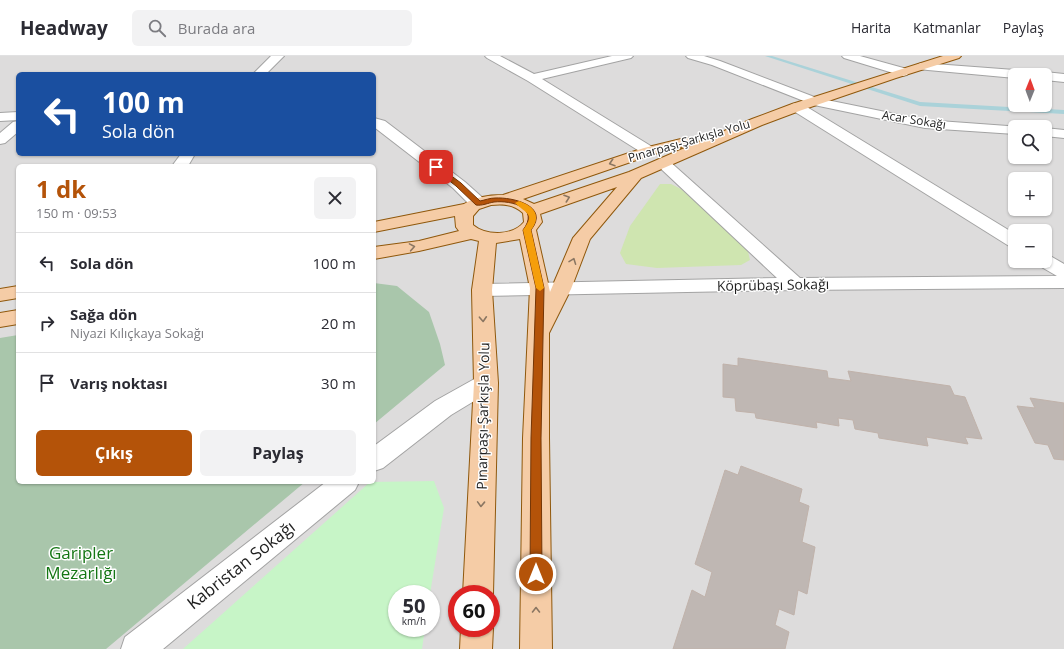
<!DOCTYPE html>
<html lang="tr">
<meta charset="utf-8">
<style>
body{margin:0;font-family:"Open Sans",sans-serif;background:#f2f2f3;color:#2b2b33;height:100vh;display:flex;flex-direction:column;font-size:15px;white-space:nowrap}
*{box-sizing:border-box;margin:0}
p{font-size:13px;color:#7c7c81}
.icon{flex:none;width:22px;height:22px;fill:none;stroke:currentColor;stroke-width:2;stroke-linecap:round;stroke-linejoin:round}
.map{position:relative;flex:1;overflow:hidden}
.panel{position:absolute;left:16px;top:108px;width:360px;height:320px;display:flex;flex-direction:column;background:#fff;border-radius:6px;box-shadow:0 1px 3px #0004}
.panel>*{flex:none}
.guide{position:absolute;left:16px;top:16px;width:360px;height:84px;border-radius:6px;box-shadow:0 1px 3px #0004;background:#1a4fa0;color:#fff;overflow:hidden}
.needle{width:26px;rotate:1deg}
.fabs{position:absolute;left:1008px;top:12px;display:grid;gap:8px}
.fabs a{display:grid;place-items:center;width:44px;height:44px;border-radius:6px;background:#fff;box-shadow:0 1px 3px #0004;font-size:20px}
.speed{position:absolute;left:388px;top:529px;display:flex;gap:8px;font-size:20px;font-weight:700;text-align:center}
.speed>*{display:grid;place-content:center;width:52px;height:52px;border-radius:50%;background:#fff;box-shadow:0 1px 3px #0004;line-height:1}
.speed small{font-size:10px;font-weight:400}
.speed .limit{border:6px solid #d22;background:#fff;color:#111}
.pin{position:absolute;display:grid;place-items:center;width:34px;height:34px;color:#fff;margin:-17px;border-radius:8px;box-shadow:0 2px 6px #0006}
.me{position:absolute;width:44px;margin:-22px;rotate:0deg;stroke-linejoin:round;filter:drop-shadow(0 0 3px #0008)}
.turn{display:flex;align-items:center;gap:14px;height:84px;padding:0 20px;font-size:18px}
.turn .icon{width:52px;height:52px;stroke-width:2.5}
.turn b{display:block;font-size:28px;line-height:34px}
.round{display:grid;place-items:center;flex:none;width:42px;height:42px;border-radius:6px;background:#f2f2f3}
.summary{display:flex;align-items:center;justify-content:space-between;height:68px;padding:0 20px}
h1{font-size:24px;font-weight:700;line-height:30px;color:#b45309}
.button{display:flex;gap:8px;margin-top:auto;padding:8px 20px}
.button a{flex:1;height:46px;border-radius:6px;background:#b45309;color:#fff;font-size:16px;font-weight:700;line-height:46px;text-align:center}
.button a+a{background:#f2f2f3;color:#2b2b33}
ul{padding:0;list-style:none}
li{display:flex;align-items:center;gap:12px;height:60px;padding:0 20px;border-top:1px solid #e1e1e2}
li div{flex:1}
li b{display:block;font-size:15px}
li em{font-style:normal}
header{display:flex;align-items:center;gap:24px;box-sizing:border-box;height:56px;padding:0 20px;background:#fff;border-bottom:1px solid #e1e1e2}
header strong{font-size:19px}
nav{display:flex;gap:22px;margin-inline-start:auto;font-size:14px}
.search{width:280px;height:36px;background:#f2f2f3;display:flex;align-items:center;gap:10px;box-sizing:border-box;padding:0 14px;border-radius:6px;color:#7c7c81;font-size:15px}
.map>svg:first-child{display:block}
.residential{fill:#dddcdc;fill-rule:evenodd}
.grass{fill:#cfe5b0}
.cemetery{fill:#a9c6ab}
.park{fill:#c7f5c7}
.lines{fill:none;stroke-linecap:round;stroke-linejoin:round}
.stream{fill:#aad2d9;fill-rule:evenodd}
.building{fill:#bfb7b3;stroke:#c0b2aa}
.minor-casing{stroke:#a3a3a3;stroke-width:2}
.major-casing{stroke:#8f580c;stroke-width:2}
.minor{fill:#fff;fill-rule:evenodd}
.major{fill:#f5cca6;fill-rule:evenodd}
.oneway{stroke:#8a7662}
.route{fill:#b45309;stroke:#753606}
.slow{fill:#f59e0b}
.labels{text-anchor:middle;stroke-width:3;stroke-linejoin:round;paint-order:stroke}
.far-street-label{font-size:12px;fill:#1f1f1f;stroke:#fff}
.street-label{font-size:14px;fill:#1f1f1f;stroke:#fff}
.near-park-label{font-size:17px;fill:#147614;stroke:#fff}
.near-street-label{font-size:17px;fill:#1f1f1f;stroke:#fff}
</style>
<header>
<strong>Headway</strong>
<div class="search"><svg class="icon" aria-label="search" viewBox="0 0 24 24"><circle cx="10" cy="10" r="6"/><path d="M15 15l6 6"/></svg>Burada ara</div>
<nav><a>Harita</a><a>Katmanlar</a><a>Paylaş</a></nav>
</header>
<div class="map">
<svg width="1064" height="593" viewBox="0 0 1064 593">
<rect width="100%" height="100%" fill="#efebe6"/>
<path class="residential" d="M0,0h1064v593h-1064zM18,18h356v80h-356zM1015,19h30v30h-30zM1015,71h30v30h-30zM18,110h356v316h-356zM1015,123h30v30h-30zM1015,175h30v30h-30zM397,538h34v34h-34zM457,538h34v34h-34z"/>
<path class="grass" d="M660,128h11l10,5 66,58 3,13 -9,5 -84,3 -31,-4 -6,-11 10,-27z"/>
<path class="cemetery" d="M374,227l23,3 32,26 11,32 5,21 -71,59z
M18,279v147h287l-199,167h-106v-311z"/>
<path class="park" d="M434,425l10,27 -14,86h-33v34h28l-3,21h-239l187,-167z"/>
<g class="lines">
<path class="stream" d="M765,0h7l148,46 144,8v4l-144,-8z"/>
</g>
<path class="building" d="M738,302l89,13 1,7 23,3 -3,-10 102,15 4,9 11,2 17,42 -17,-2 3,7 -42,-7 2,9 -49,-8 -1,-5 -23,-4 -2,-9 -15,-2 1,8 -23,-4 1,6 -61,-10 -1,-5 -19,-2 -1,-13 -12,-1v-33l15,2z
M1030,342l34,5v57l-10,-1 -6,-14 -13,-2 -18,-37 18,2z
M741,410l61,23 -3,13 10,4 -7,36 13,5 -8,47 -9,-4 -4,25 -15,-6 -4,16 14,7 -4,17h-112l19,-59 13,7 7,-25 -17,-8 30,-94 13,5z"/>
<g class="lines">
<g class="minor-casing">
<path id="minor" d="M271,0h13l-18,18h-13z
M485,0h15l34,18 78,-18h21l-2,2 -89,21 112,69 2,3 -2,3 -5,1 -5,-1 -116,-73 -41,-23z
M686,0h18l16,5 97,37 108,22 95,7h-5v7l-90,-6 -111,-23 -102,-40 -24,-7z
M842,0h18l47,13 2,3 -2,3 -4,1 -59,-18z
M921,7l106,8 4,1 2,3h-18v3l-98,-9 -2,-2 2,-2z
M1045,16l19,2v8l-19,-2v-5h-5z
M797,47l5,1 213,130v13l-6,-1 -217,-136 -2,-3 2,-3z
M18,56v8l-18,1v-8z
M374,62l11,3 80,61 19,17 2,4 -2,4 -6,1 -6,-1 -19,-19 -79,-61z
M18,65v11l-13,11 -5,1v-11l13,-11z
M1045,72l19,2v8l-19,-2z
M181,98h14l-7,12h-16z
M663,102l5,2 132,118 257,-2 -19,-11 -2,-4h9v-6l7,2 12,7v24l-269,2 -313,6 -7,-1 -3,-5 3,-5 7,-1 295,-6 -119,-112 -3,-3 3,-3z
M486,318l8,3 4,6 -4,6 -43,26 -68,53 -9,3v-25l61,-45 43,-24z
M326,426h33l-4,8 -192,159h-42l4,-12z"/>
</g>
<g class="major-casing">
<path id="major" d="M943,0h18l-2,2 -63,20 -94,32 -40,15 -121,53 -51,61 -19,50 -22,44v105l3,211h-32l3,-211 7,-150 -10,-49 -24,4 -4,47 6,93 -5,211 -2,6v-6h-28l11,-211 -2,-93 7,-49 -8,-2 -52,12 -45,8v-12l45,-6 40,-10 -3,-4 -1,-11 -81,16v-10l90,-18c11,-7 26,-9 39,-9l141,-47 41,-10 5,1 2,3 -2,3 -36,9 -131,45 11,5 95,-32 123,-53 40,-15zM617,131l-44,51 -23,54 -14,-62 6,-8 -2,-8zM491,149c12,-1 22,-1 32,8l1,9c-11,14 -38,14 -51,3v-9l6,-7z
M18,230v12l-18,3v-12z
M18,254v14l-18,3v-14z
M491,567l2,5 -1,21h-32l1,-21h30z"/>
</g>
<use href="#minor" class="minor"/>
<use href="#major" class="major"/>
</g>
<defs><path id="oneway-chevron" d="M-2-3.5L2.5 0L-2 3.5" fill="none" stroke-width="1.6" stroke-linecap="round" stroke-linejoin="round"/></defs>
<g class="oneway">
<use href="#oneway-chevron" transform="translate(612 107) rotate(162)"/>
<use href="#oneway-chevron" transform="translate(567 142) rotate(-19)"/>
<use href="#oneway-chevron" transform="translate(412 191) rotate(-10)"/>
<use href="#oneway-chevron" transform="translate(573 205) rotate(-69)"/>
<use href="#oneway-chevron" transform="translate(483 263) rotate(87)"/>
<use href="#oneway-chevron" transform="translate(481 448) rotate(92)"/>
<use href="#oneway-chevron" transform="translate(536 554) rotate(-90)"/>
</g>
<path class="route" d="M434,110h4l23,17 19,18c5,-1 10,-3 15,-3 18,-1 55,8 36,32l13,58 -3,150 1,136 -2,4 -4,2 -4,-2 -2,-4 1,-136 5,-150 -13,-58c17,-22 -11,-30 -29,-28 -6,1 -12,4 -18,3l-20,-19 -22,-17z"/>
<path class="slow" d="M519,145c15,5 23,15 12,29l13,58 -4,3 -4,-3 -13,-58c13,-17 3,-16 -8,-27z"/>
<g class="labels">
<g class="far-street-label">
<text transform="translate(914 64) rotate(9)" y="4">Acar Sokağı</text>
<text transform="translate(689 85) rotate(-16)" y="4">Pınarpaşı-Şarkışla Yolu</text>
</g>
<g class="street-label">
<text transform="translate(773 229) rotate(-1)" y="5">Köprübaşı Sokağı</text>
<text transform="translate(483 360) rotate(-89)" y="5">Pınarpaşı-Şarkışla Yolu</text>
</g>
<g class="near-park-label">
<text x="81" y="503">Garipler<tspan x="81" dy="20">Mezarlığı</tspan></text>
</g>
<g class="near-street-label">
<text transform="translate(241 509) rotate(-38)" y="6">Kabristan Sokağı</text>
</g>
</g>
</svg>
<div class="fabs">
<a><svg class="needle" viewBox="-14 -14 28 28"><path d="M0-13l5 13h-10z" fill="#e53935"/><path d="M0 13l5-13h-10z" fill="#7c7c81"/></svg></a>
<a><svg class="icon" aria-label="search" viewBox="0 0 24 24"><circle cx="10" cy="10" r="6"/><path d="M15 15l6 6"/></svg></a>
<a>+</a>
<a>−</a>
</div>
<div class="speed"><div>50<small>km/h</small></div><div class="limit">60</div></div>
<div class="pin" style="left:436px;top:111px;background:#d93025"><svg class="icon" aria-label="arrive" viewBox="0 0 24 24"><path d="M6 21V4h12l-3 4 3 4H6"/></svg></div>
<svg class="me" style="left:536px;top:518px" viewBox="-20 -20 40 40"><circle r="17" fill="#b45309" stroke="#fff" stroke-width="3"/><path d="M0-11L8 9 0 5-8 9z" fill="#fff"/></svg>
<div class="guide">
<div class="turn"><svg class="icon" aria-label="left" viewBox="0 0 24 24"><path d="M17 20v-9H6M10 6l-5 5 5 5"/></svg><div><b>100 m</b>Sola dön</div></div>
</div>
<section class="panel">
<div class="summary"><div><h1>1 dk</h1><p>150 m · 09:53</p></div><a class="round"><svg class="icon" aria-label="close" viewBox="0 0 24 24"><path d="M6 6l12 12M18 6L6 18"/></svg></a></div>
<ul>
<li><svg class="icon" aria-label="left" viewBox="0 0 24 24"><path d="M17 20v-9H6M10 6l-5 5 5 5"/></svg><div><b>Sola dön</b></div><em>100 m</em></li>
<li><svg class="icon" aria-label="right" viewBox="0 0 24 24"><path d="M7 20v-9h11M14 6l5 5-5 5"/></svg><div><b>Sağa dön</b><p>Niyazi Kılıçkaya Sokağı</p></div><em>20 m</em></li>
<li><svg class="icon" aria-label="arrive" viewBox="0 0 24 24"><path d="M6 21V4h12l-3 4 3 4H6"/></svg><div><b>Varış noktası</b></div><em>30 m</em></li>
</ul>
<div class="button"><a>Çıkış</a><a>Paylaş</a></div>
</section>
</div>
